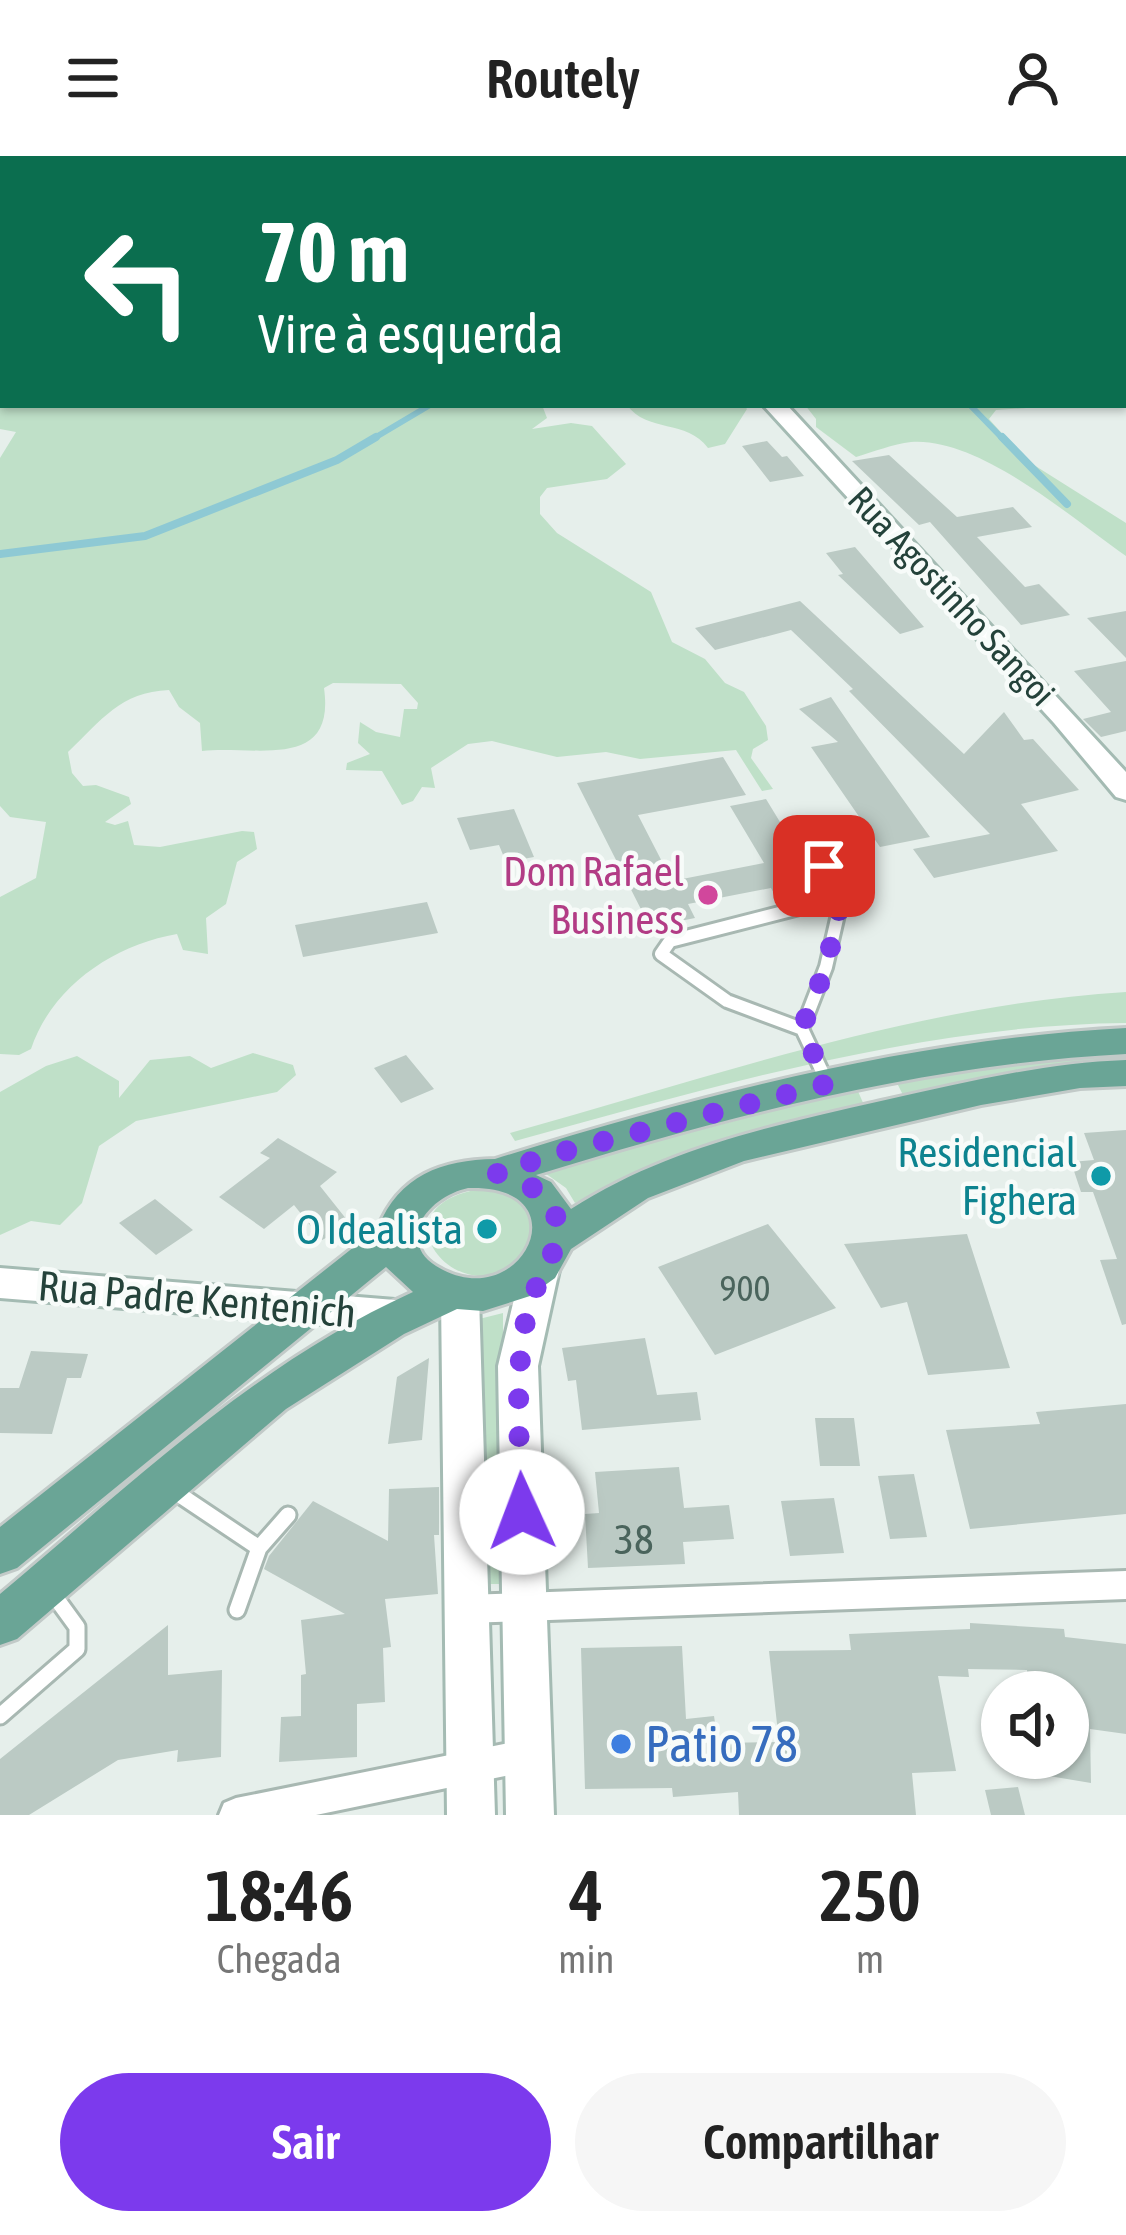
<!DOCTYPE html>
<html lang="pt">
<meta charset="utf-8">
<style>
body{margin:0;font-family:"Asap Condensed",sans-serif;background:#f6f6f6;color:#222;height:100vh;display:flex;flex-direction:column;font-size:45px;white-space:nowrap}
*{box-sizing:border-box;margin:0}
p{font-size:39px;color:#767676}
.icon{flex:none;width:66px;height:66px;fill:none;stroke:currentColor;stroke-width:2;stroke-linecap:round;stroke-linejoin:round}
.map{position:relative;height:1659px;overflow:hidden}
.sheet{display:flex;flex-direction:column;background:#fff;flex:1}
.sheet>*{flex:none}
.guide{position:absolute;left:0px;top:0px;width:1128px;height:252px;box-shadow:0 3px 9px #0004;background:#0b6e4f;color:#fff;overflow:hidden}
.controls{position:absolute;left:981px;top:1515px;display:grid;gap:24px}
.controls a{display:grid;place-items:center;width:108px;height:108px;border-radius:50%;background:#fff;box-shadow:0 3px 9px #0004;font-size:60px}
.pin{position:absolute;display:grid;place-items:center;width:102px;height:102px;color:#fff;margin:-51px;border-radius:24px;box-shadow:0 6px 18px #0006}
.me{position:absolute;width:132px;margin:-66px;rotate:358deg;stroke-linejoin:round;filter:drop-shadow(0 0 9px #0008)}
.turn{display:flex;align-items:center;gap:42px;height:252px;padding:0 60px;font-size:54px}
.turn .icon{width:156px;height:156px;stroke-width:2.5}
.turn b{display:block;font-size:84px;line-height:102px}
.eta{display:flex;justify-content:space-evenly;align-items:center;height:204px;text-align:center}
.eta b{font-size:72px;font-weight:600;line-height:84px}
.action{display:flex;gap:24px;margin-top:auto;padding:24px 60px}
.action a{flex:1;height:138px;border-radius:72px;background:#7c3aed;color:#fff;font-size:48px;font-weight:600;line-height:138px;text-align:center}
.action a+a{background:#f6f6f6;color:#222}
header{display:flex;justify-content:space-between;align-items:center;height:156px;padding:0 60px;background:#fff;font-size:54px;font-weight:600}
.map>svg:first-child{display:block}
.green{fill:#bfe0c8}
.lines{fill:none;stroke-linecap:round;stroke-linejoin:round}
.stream-far1{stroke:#8ec9d4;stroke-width:6}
.stream{stroke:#8ec9d4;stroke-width:8}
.building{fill:#bbcac4}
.lane-far2-casing{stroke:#a8b8b2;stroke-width:12}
.lane-far1-casing{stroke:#a8b8b2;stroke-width:18}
.lane-casing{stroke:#a8b8b2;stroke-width:21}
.street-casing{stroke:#a8b8b2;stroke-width:6}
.secondary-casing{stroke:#a4bbb3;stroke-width:6}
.primary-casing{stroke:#c2cac8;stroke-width:6}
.lane-far2{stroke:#fff;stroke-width:8}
.lane-far1{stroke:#fff;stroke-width:12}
.lane{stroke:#fff;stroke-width:15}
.street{fill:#fff;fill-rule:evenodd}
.secondary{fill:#fff;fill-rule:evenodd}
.primary{fill:#6aa596;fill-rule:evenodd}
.route{stroke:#7c3aed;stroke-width:21;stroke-dasharray:0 37.8}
.hotel-dot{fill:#d1479c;stroke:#f7fbf9;stroke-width:4.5}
.culture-dot{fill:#0f9aa8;stroke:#f7fbf9;stroke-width:4.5}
.shop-dot{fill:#3f7fe0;stroke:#f7fbf9;stroke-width:4.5}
.labels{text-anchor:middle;stroke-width:9;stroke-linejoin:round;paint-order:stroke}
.far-street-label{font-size:36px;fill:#24423a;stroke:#f7fbf9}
.number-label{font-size:36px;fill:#4a645c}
.hotel-label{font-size:42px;fill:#b23c85;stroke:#f7fbf9;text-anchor:end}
.culture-label{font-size:42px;fill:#0d838f;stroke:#f7fbf9;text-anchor:end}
.street-label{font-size:42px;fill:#24423a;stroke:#f7fbf9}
.near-number-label{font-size:42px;fill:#4a645c}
.near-shop-label{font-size:51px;fill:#366cbe;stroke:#f7fbf9;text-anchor:start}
</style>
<header><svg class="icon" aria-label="menu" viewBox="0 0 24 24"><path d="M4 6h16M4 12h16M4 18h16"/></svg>Routely<svg class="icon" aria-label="person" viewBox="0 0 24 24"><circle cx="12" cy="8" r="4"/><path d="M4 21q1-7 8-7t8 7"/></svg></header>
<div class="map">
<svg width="1126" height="1659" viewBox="0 0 1126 1659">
<rect width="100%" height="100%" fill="#e6efeb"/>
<path class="green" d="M0,244l3,5h539l5,13 -15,11 39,-6 21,3 34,38 -19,15 -60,9 -7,9v17l17,19 94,59 21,50 33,17 20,24 19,9 22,34 2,14 -15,9 -2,9 22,31 -11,2 -26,-41 -96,9 -34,-7 -49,5 -65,-16 -24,3 -37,24 4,20 -13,-1 -9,14 -11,4 -20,-34 -36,-1 1,-7 23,-9 -12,-11 2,-21 16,10 24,5 4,-28h13l1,-6 -17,-19 -68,-1 -9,5c12,84 -69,57 -122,63l-2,-28 -21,-16 -10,-17c-49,2 -67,30 -101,62l4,21 11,13 13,-1 33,12 2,7 -26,18 10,3 13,-4 6,24 26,2 82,-16 12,1 3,17 -20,13 -11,42 -20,14 2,36 -25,-4 -6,-16c-63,11 -125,52 -146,115l-12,6 -19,-1v-157l36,-19 10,-56 -36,-5 -10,-11v-348l16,-26 -16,-3z
M627,249h117l3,4 -22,35 -17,4c-21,-29 -61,-15 -81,-43z
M805,249h264l-73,5 -7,9 37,41 100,63v33c-55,-38 -146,-119 -215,-114 -18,2 -38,10 -55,15l-40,-30v-8z
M1126,836v31c-207,2 -412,64 -611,118l-5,-8c202,-56 405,-128 616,-141z
M1126,895v10l-136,16 -87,18 -7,-14 86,-16z
M253,897l40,12 3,10 -19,17 -141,29 -37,25 -17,57 -22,22 -29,-4 -31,14v-143l46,-26 31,-10 42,25v17l31,-38 40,-4 21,12z
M857,933l7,16 -204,57 -85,41 -9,-15 -24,-17z
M487,1032l39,14 14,30c-6,10 -12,25 -21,31 -65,51 -150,-61 -32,-75z
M503,1157v271h-17l-7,-265z"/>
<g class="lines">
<path class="stream-far1" d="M1105,0l7,3
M1083,3l4,-3
M970,249l34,35
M371,284l59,-35"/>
<path class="stream" d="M1002,281l65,67
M0,398l145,-18 192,-76 39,-23"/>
</g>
<path class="building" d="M767,285l15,16 5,-1 17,20 -34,6 -28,-36z
M889,299l68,62 56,-10 19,20 -55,10 48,50 14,-3 31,31 -49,10 -91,-103 -11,3 -67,-64z
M855,391l69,80 -24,7 -62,-59 5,-1 -17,-21z
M800,445l164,153 40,-42 20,28 9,-1 46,51 -58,14 37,47 -124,27 -21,-29 77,-15 -141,-143 4,-2 -62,-59 -76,20 -20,-22z
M1126,455v47l-39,-40z
M1126,505v70l-25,6 -18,-18 28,-7 -37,-41z
M831,541l28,41 71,99 -50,10 -69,-100 27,-5 -39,-33z
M723,601l23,38 -108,20 34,66 92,-18 -34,-57 36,-7 56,92 -44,10 -7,-13 -83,16 7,14 -45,9 -73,-144z
M514,653l20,48 -28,5 -7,-17 -29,5 -13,-32z
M427,746l11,31 -135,24 -8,-32z
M406,899l28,34 -33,14 -27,-35z
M1126,974v194l-4,1 -22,-65 17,-1 -24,-67h-12l-10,-30 23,-2 -10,-27z
M278,982l59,34 -17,14 31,39 -29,15 -28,-35 -30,24 -45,-32 51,-39 -10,-5z
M155,1043l38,31 -37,25 -37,-32z
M768,1068l68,84 -121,47 -57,-88z
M967,1078l43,134 -82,7 -21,-73 -26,6 -37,-64z
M645,1182l12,57 40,-3 4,28 -119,10 -6,-50 -8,1 -6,-33z
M31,1195l57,3 -7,24h-14l-15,56 -52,-1v-45h19z
M429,1202l-7,82 -34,4 9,-67z
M1126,1248v110l-156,15 -24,-99 94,-6 -4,-12z
M815,1262h39l6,48h-40z
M679,1311l5,41 45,-3 5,34 -51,3 2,22 -97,4 -3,-54 14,-1 -4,-41z
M914,1318l13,63 -37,2 -12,-63z
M439,1331v48h-5l4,59 -53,5 6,48 -8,1 2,54 -28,2v53l-78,5 2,-45 20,-1v-41l5,-1 -5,-54 44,-6 -81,-45 5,-13 44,-55 75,40 1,-52z
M834,1342l10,55 -54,3 -9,-55z
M970,1467l94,6 1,8 61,7v90l-36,-5 1,54 -72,-12 1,-13h48v-66h-39l-2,-22 -59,-1 1,8 -31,-1 18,95 -44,2 4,42h-177l-1,-23 -65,5 -1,-9 -87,1 -4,-141 101,-2 4,73 28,-3 4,27 61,-1 -10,-91 82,-1 -2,-16 121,-5z
M168,1469v50l54,-5 -1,87 -44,5 1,-12 -60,10 -89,55h-29v-56z
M1018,1631l7,28h-34l-6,-25z"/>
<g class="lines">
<g class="lane-far2-casing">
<path id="lane-far2" d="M0,58l3,-4"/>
</g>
<g class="lane-far1-casing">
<path id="lane-far1" d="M805,679l37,62 -16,70 -24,62 25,53
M802,873l-75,-28 -66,-47 9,-13 172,-44"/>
</g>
<g class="lane-casing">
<path id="lane" d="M171,1333l88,59
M237,1454l22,-62 29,-33
M0,1560l77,-67v-22l-24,-33"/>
</g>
<g class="street-casing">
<path id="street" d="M69,0h14l-15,3z
M0,19h3v8h-3z
M1126,209v11h-1v-11z
M1126,1415v28l-660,24 -11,-4 -5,-10 5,-10 11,-4z
M529,1583l12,5 5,11 -5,11 -12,5 -213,44h-97l5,-12 12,-5z"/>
</g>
<g class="secondary-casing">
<path id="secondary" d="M415,0h18v3h-18z
M590,0h18l1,3h-18z
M763,249h24l339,367v28l-10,-3 -62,-74z
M540,1099l13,5 6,10 -21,96 16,449h-48l-8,-449 23,-96 6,-10z
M0,1112l395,32 14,4 5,11 -5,11 -14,4 -395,-32z
M460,1126l14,4 5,11 16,518h-48l-6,-518 5,-11z"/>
</g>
<g class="primary-casing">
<path id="primary" d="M1126,872v26c-200,10 -399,62 -590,121l15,7 20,27c95,-61 201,-83 310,-108 81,-18 162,-38 245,-41v26l-46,2 -99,17 -237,56 -96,37 -77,51 -16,29 -25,18 -47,15 -26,-2 -53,25 -118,75 -269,230 -17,6v-51c130,-109 256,-231 413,-302l-27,-25 -369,301 -17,6v-47l378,-299c21,-53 64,-68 117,-69 204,-64 418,-120 631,-131zM468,1032c118,-4 53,131 -32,78 -15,-9 -21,-22 -17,-39 6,-20 30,-35 49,-39z"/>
</g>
<use href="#lane-far2" class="lane-far2"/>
<use href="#lane-far1" class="lane-far1"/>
<use href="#lane" class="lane"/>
<use href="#street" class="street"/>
<use href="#secondary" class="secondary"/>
<use href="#primary" class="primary"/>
</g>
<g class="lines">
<path class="route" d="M522,1356c-2,-68 -9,-136 6,-203 7,-30 39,-63 27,-95 -10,-25 -35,-34 -59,-41l62,-20 269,-69 -25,-56 24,-61 16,-70 -18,-31"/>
</g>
<circle class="hotel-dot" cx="708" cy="739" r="12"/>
<g class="culture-dot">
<circle cx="1101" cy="1020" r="12"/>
<circle cx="487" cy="1073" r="12"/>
</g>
<circle class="shop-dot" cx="621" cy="1588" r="12"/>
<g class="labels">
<g class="far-street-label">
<text transform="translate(952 440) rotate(47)" y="13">Rua Agostinho Sangoi</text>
</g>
<g class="number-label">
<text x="745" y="1145">900</text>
</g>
<g class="hotel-label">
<text x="684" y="730">Dom Rafael<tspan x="684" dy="48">Business</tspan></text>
</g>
<g class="culture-label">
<text x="1077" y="1011">Residencial<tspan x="1077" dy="48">Fighera</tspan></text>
<text x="463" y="1088">O Idealista</text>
</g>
<g class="street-label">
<text transform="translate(197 1143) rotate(5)" y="15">Rua Padre Kentenich</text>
</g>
<g class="near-number-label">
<text x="634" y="1398">38</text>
</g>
<g class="near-shop-label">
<text x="645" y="1606">Patio 78</text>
</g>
</g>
</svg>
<div class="controls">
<a><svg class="icon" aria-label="sound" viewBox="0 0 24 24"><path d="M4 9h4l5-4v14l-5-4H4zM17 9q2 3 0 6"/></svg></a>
</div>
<div class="pin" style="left:824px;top:710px;background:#d93025"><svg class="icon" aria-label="arrive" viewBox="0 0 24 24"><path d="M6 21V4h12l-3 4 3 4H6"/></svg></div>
<svg class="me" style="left:522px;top:1356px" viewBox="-20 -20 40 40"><circle r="19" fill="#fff"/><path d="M0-13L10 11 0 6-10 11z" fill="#7c3aed"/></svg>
<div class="guide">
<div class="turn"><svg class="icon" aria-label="left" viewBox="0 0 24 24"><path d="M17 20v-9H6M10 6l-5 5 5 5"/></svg><div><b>70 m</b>Vire à esquerda</div></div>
</div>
</div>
<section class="sheet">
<div class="eta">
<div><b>18:46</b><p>Chegada</p></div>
<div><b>4</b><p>min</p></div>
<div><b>250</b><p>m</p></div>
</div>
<div class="action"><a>Sair</a><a>Compartilhar</a></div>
</section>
